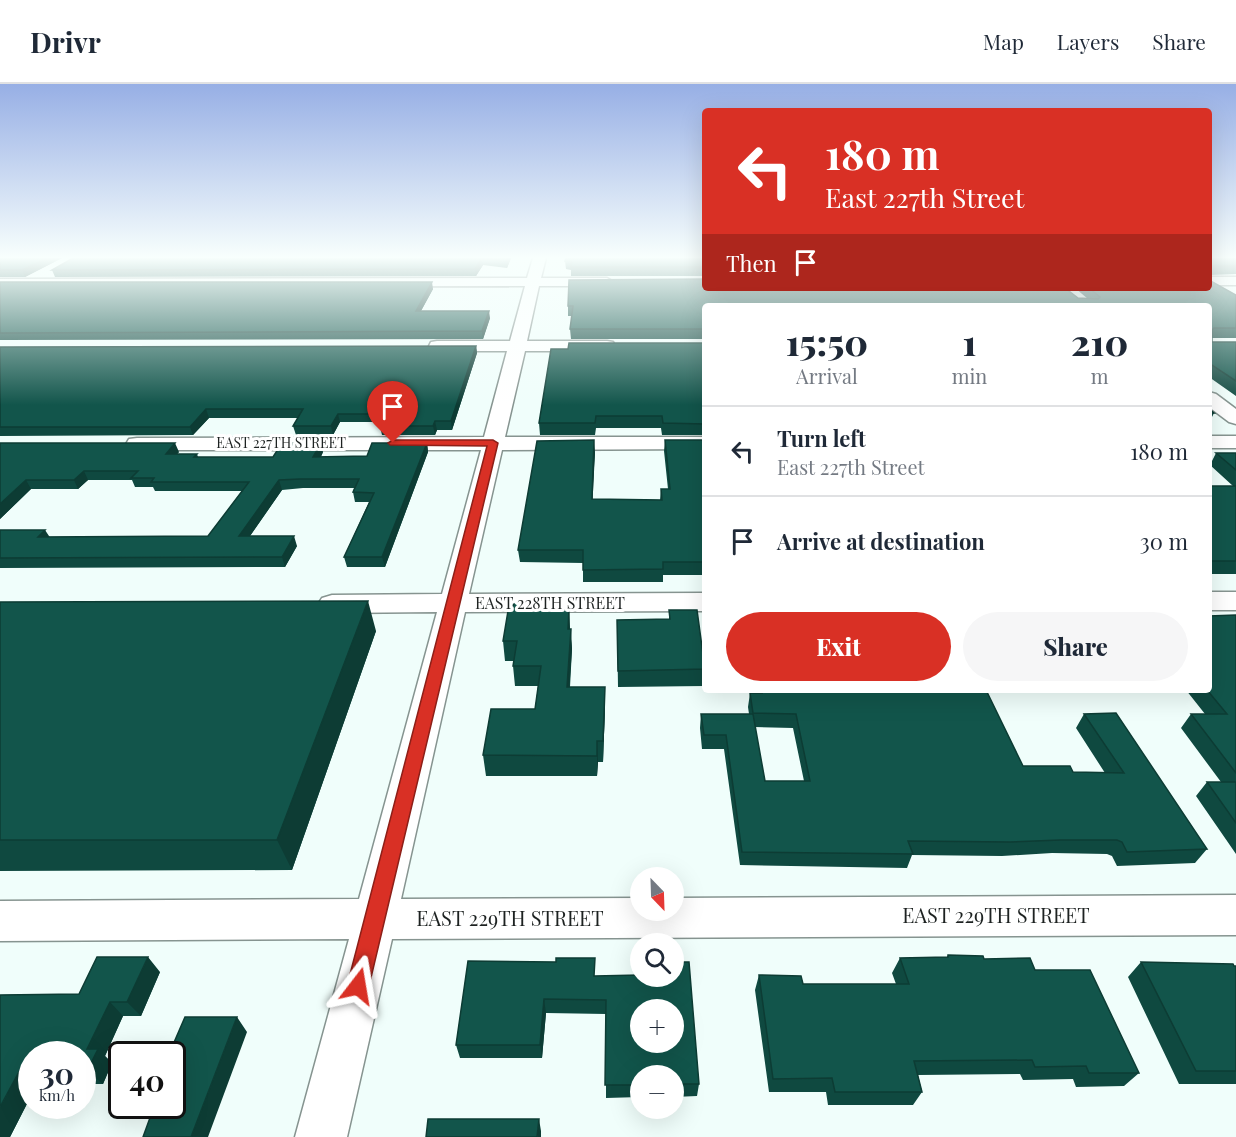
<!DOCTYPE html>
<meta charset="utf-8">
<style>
body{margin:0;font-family:"Playfair Display",serif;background:#f6f6f7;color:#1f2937;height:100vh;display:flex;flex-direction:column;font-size:22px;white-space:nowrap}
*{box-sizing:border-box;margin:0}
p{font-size:20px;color:#747a83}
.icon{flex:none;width:33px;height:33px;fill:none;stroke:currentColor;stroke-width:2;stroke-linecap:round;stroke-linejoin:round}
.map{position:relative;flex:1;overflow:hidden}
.details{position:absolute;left:702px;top:219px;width:510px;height:390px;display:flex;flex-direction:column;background:#fff;border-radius:6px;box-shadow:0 6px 24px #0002}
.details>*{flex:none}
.guide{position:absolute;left:702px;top:24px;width:510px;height:183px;border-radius:6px;box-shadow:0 6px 24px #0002;background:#d93025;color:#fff;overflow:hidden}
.needle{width:39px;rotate:157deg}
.fabs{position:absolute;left:630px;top:783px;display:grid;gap:12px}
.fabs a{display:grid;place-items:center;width:54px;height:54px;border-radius:50%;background:#fff;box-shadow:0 6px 24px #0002;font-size:30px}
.speed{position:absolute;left:18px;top:957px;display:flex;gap:12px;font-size:30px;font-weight:700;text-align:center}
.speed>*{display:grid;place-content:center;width:78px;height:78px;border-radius:50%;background:#fff;box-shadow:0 6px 24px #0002;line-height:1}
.speed small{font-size:15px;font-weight:400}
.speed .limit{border:3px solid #111;border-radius:9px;background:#fff;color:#111}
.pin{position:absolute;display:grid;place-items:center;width:51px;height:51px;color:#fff;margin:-62px -26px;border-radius:50% 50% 50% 0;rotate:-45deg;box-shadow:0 0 6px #0007}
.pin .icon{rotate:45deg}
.me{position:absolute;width:66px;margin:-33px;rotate:14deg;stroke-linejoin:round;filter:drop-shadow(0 0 4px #0008)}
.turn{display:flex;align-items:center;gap:21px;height:126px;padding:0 24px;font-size:27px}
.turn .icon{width:78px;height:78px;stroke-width:2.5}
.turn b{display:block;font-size:42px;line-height:51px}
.then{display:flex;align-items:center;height:57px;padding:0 24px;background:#0003;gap:12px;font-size:22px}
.eta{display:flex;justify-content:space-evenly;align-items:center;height:102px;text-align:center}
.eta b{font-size:36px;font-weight:800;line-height:42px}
.cta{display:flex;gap:12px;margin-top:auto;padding:12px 24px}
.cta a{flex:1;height:69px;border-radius:36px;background:#d93025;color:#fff;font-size:24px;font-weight:800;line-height:69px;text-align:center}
.cta a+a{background:#f6f6f7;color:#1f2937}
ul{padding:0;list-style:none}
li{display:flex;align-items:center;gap:18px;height:90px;padding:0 24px;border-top:2px solid #e0e1e3}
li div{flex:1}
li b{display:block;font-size:22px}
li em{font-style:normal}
header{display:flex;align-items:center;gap:36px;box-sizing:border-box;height:84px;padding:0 30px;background:#fff;border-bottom:2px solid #e0e1e3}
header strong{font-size:28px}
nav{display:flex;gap:33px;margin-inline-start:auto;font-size:21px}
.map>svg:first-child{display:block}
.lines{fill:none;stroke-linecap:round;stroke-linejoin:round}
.minor-casing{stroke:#869490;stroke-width:3}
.minor{fill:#fff;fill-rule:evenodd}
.wall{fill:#0f4940;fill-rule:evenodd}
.shaded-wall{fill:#0d3c34}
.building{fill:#12554b;stroke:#0d3c34;stroke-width:1.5;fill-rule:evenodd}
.route{fill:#d93025;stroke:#8d1f18;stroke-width:1.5}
.labels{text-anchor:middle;stroke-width:6;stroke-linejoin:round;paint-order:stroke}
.far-street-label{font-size:14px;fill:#1d2221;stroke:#fff}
.street-label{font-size:16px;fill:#1d2221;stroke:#fff}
.near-street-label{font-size:20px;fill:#1d2221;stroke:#fff}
</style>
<header>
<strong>Drivr</strong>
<nav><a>Map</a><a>Layers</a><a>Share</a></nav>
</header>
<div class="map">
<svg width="1236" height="1053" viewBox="0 0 1236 1053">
<rect width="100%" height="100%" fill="#f0fefb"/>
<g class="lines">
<g class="minor-casing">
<path id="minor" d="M533,174h13l-5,20h66l7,4 -7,4h-68l-12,55h80l6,1 2,4 -2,4 -6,1h-82l-20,86h200v12l-203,1 -33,144 236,-1v18l-240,1 -64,287 239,-1v12h34v-12l562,-3v40l-844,4 -45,198h-52l54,-198 -349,2v-40l359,-2 78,-287 -105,1 -10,-3 -4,-6 4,-6 10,-3 110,-1 39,-144h-344l-8,-1 -3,-5 3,-5 8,-1 347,-1 23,-86h-70l-6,-1 -2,-4 2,-4 6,-1h73l15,-55 -525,1v-8l527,-1z
M1209,193h27v8h-27z
M1209,308l7,2 20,15v15l-7,-2 -20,-15z
M1209,352h27v12h-27z
M1209,508h27v18h-27z"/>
</g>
<use href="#minor" class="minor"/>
</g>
<path class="wall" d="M0,174h62l-37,19h-25z
M511,174l-4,10 -24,-3 -7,11 -421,1 -3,-7z
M705,174v18h-134v-6l-5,-1 -1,-8z
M1209,174h27v16l-27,1z
M0,198l433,7 -12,22 69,7 -7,21 -483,1z
M1075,204h134l27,7v43h-24v4h24v54l-27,-19v-71h-504v33h-134l-1,-10 2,-13h-4v-10l520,-7z
M705,259v92h-43l-1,-7h-65l-1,7h-55l-1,-12 29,-74z
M476,262l1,7 -25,77h-15l-2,5h-53l-2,-9 2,-4h-42l-7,13h-37l-3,-9 5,-8h-89l-16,17 -193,1v-89z
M1209,325l5,4 -5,10z
M665,356h40v135h-42v7h-80v-19l-63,-1 -2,-12 77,-98 -3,47 68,1 1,-11h7l-4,-38z
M0,359l179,9 -2,2h20l1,3h75l50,-5 -2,5 46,-1 60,-13 1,9 -43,115h-38l-3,-10 25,-55h-14l-2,-10 1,-4h-51l-21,2 -32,46 47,10 -12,21 -285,1v-38l50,7 158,-1 34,-45h-87l-2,-4h-18l-3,-7h-44l-10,9h-47l-31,30z
M1216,369h20v121h-27v-88h24l-23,-21z
M0,518l376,29 -84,239 -292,1z
M541,518l1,8h27l1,19 2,20 -2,38 35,20 -2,55h-5l-1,14h-111l-3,-21 52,-46 3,-23h-23l-2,-20 1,-5h-9l-2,-20 9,-30z
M669,526l36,57 -1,19 -86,1 -1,-67 52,-1z
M1236,531v239l-40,-58 11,-14h14l-40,-54 10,-14h14l-19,-24h23z
M756,606h258l-1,2h-27l37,74 50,6 32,1 -29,-45 8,-14 123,135 -12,14 -78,3 -5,-10 -5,-2 -55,-1 -50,3 -90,-1 -5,13 -167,-3 -16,-116h-22l-2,-21 1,-14h48l-1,-7 2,-14h7zM755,643l38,1 11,53h-39z
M948,871l36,4 51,11 104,103 -15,13 -48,1 -3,-8 -50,1 -3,-6 -102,1 4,17 -9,13h-85l-2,-13h-57l-14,-102 4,-15 44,9h93l-4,-11 8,-15 47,-1z
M468,877l127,15 104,108 -2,12 -23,1v-21h-34v21l-34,1v-84l-60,-1 -4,45h-82l-4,-13z
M1141,878l95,4v118h-57l-51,-107z
M160,888l-19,44h-18l-18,40 7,7 -9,21h-21v-30h-50v40l-22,43 -10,-142 79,-1z"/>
<path class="shaded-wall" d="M47,174h15l-37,19 -3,-7z
M482,174l1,7 -7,11 -1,-7z
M508,174h3l-4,10 -1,-6z
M432,198l1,7 -16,29 -1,-7z
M489,227l1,7 -7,21 -1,-8z
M476,262l1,7 -25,77 -1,-9z
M206,325l3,9 -16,17 -3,-8z
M338,330l2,8 -7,13 -2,-9z
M435,337l2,9 -2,5 -2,-9z
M594,356l1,12 -3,60v-13z
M175,359l4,9 -9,10 -4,-8z
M321,359l2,9 -7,14 -3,-9z
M427,359l1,9 -43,115 -3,-10z
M84,387l4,9 -10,9 -4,-9z
M26,396l5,9 -31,30v-15z
M279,396l3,10 -39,56 -4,-10z
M45,446l6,9 -13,-2z
M294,452l3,10 -12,21 -3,-10z
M368,517l8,30 -84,239 -15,-30z
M569,526l1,20 -2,-1z
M571,545l1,20 -4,58 -1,-20z
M605,603v20l-2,55v-21z
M597,657l1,21 -1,14z
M148,873l12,15 -19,44 -14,-14z
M544,915l2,14 -4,45 -2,-13z
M110,918l13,14 -18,40 7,7 -9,21 -16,-13v-22z
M237,933l10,15 -39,105h-17z
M20,986l12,10v14l-22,43h-10v-30z
M539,1035l2,12v6h-4z"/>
<path class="building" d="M0,174h47l-25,12h-22z
M73,174h435l-2,4 -24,-4 -7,11 -423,1z
M566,174h139v9h-134l1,-6h-7z
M1209,174h27v8h-27z
M705,195v9h360l13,10 20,1 2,-2 -11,-9h120v-8l27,15v33h-22l-2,2v12h24v39l-27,-18v-57h-504v23h-135l3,-23h-5l1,-26z
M0,198h432l-16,29h73l-7,20 -482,2z
M569,259h136v81l-42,-1 -1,-7h-66l-1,7h-56l12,-74h17z
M476,262l-25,75h-16l-2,5h-53l6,-12h-48l-7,12h-38l10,-17h-97l-16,18h-190v-80z
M1209,325l5,4h-5z
M594,356l-2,59 70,1 -1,-11h9l-5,-49h40v122h-42v7l-80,1v-20h-65l19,-109z
M0,359h175l-9,11h31l-3,3h79l9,-14h39l-8,14 54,-1 5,-13h55l-45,114h-38l30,-64 -21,-1 6,-13h-59l-21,1 -40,56h55l-12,21 -282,1v-28h45l-7,7 170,-1 41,-54h-98l3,-4h-23l7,-7h-54l-10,9h-48l-26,24z
M1216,369h20v17z
M1209,402h27v75h-27z
M368,517l-91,239h-277v-238z
M514,518h27l-1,8h29l-1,19h3l-4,58h38l-2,54h-6v15l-114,-1 8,-46h44l6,-43h-28l4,-25h-14l5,-30h4z
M669,526h28l8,59 -87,2 -1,-51 53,-1z
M1236,531v158l-45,-59h36l-20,-24h2v-74z
M761,606h225l37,76h47l3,6 51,1 -40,-59 32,-1 91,136 -80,3 -5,-10 -5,-2h-57l-50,2 -102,-1 5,13 -171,-2 -16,-117h-22l-3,-21h52l12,67h45l-14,-67 -43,-1 -3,-20h12z
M1207,698h29v41z
M948,871l35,1 1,3 46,-1 5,12h55l49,103h-50l-3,-7 -51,1 -3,-7 -118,1 8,31h-87l-3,-14 -59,1 -14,-104 42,1 2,8h106l-9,-26 48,-1z
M97,873h51l-21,45h-17l-23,47h11l-11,22h-5v-17h-50v16h-12l-20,37v-112l79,-1z
M556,874h39l-1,18 46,-1v1h34v-14h15l10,122h-25v-8h-34v9h-35l1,-85 -62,-1 -4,46h-84l12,-84 88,1zM640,926h34v32h-34z
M1141,878l92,2 1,2h2v105h-40z
M185,933h52l-46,120h-48l8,-22h-6l3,-9h24v-52h-3z
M428,1035h111l-2,18h-111z"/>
<linearGradient id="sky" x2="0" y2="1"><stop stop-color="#97afe5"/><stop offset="0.54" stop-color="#f8fffd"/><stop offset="1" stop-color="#f8fffd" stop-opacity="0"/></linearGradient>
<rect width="1236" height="321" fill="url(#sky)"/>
<path class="route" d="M393,356h100l5,3 -129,543 -3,8 -8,3 -8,-3 -3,-8 140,-540 -97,-1 -2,-2z"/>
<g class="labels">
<g class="far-street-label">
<text x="281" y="364">EAST 227TH STREET</text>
</g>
<g class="street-label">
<text x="550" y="525">EAST 228TH STREET</text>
</g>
<g class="near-street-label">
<text x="996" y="839">EAST 229TH STREET</text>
<text x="510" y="842">EAST 229TH STREET</text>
</g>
</g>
</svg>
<div class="fabs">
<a><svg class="needle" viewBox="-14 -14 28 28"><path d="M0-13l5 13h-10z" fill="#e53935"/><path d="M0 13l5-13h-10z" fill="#747a83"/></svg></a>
<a><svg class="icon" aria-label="search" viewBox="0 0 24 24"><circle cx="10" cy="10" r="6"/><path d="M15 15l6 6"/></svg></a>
<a>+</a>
<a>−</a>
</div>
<div class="speed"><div>30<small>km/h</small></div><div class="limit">40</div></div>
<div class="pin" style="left:393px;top:359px;background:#d93025"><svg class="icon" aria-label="arrive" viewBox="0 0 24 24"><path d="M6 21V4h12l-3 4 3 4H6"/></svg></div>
<svg class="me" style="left:358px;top:902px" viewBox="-20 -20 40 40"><path d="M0-17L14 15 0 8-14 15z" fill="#d93025" stroke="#fff" stroke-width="4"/></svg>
<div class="guide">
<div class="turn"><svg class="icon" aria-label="left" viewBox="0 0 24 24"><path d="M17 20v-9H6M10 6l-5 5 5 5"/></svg><div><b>180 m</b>East 227th Street</div></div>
<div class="then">Then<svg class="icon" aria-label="arrive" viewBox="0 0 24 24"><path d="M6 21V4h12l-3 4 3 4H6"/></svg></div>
</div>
<section class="details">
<div class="eta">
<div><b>15:50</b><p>Arrival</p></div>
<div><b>1</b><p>min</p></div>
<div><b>210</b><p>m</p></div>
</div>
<ul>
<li><svg class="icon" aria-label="left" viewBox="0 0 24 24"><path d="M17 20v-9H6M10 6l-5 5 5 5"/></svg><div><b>Turn left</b><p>East 227th Street</p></div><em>180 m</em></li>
<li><svg class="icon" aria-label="arrive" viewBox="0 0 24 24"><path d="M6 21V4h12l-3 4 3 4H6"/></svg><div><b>Arrive at destination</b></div><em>30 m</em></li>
</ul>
<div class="cta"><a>Exit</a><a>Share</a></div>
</section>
</div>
